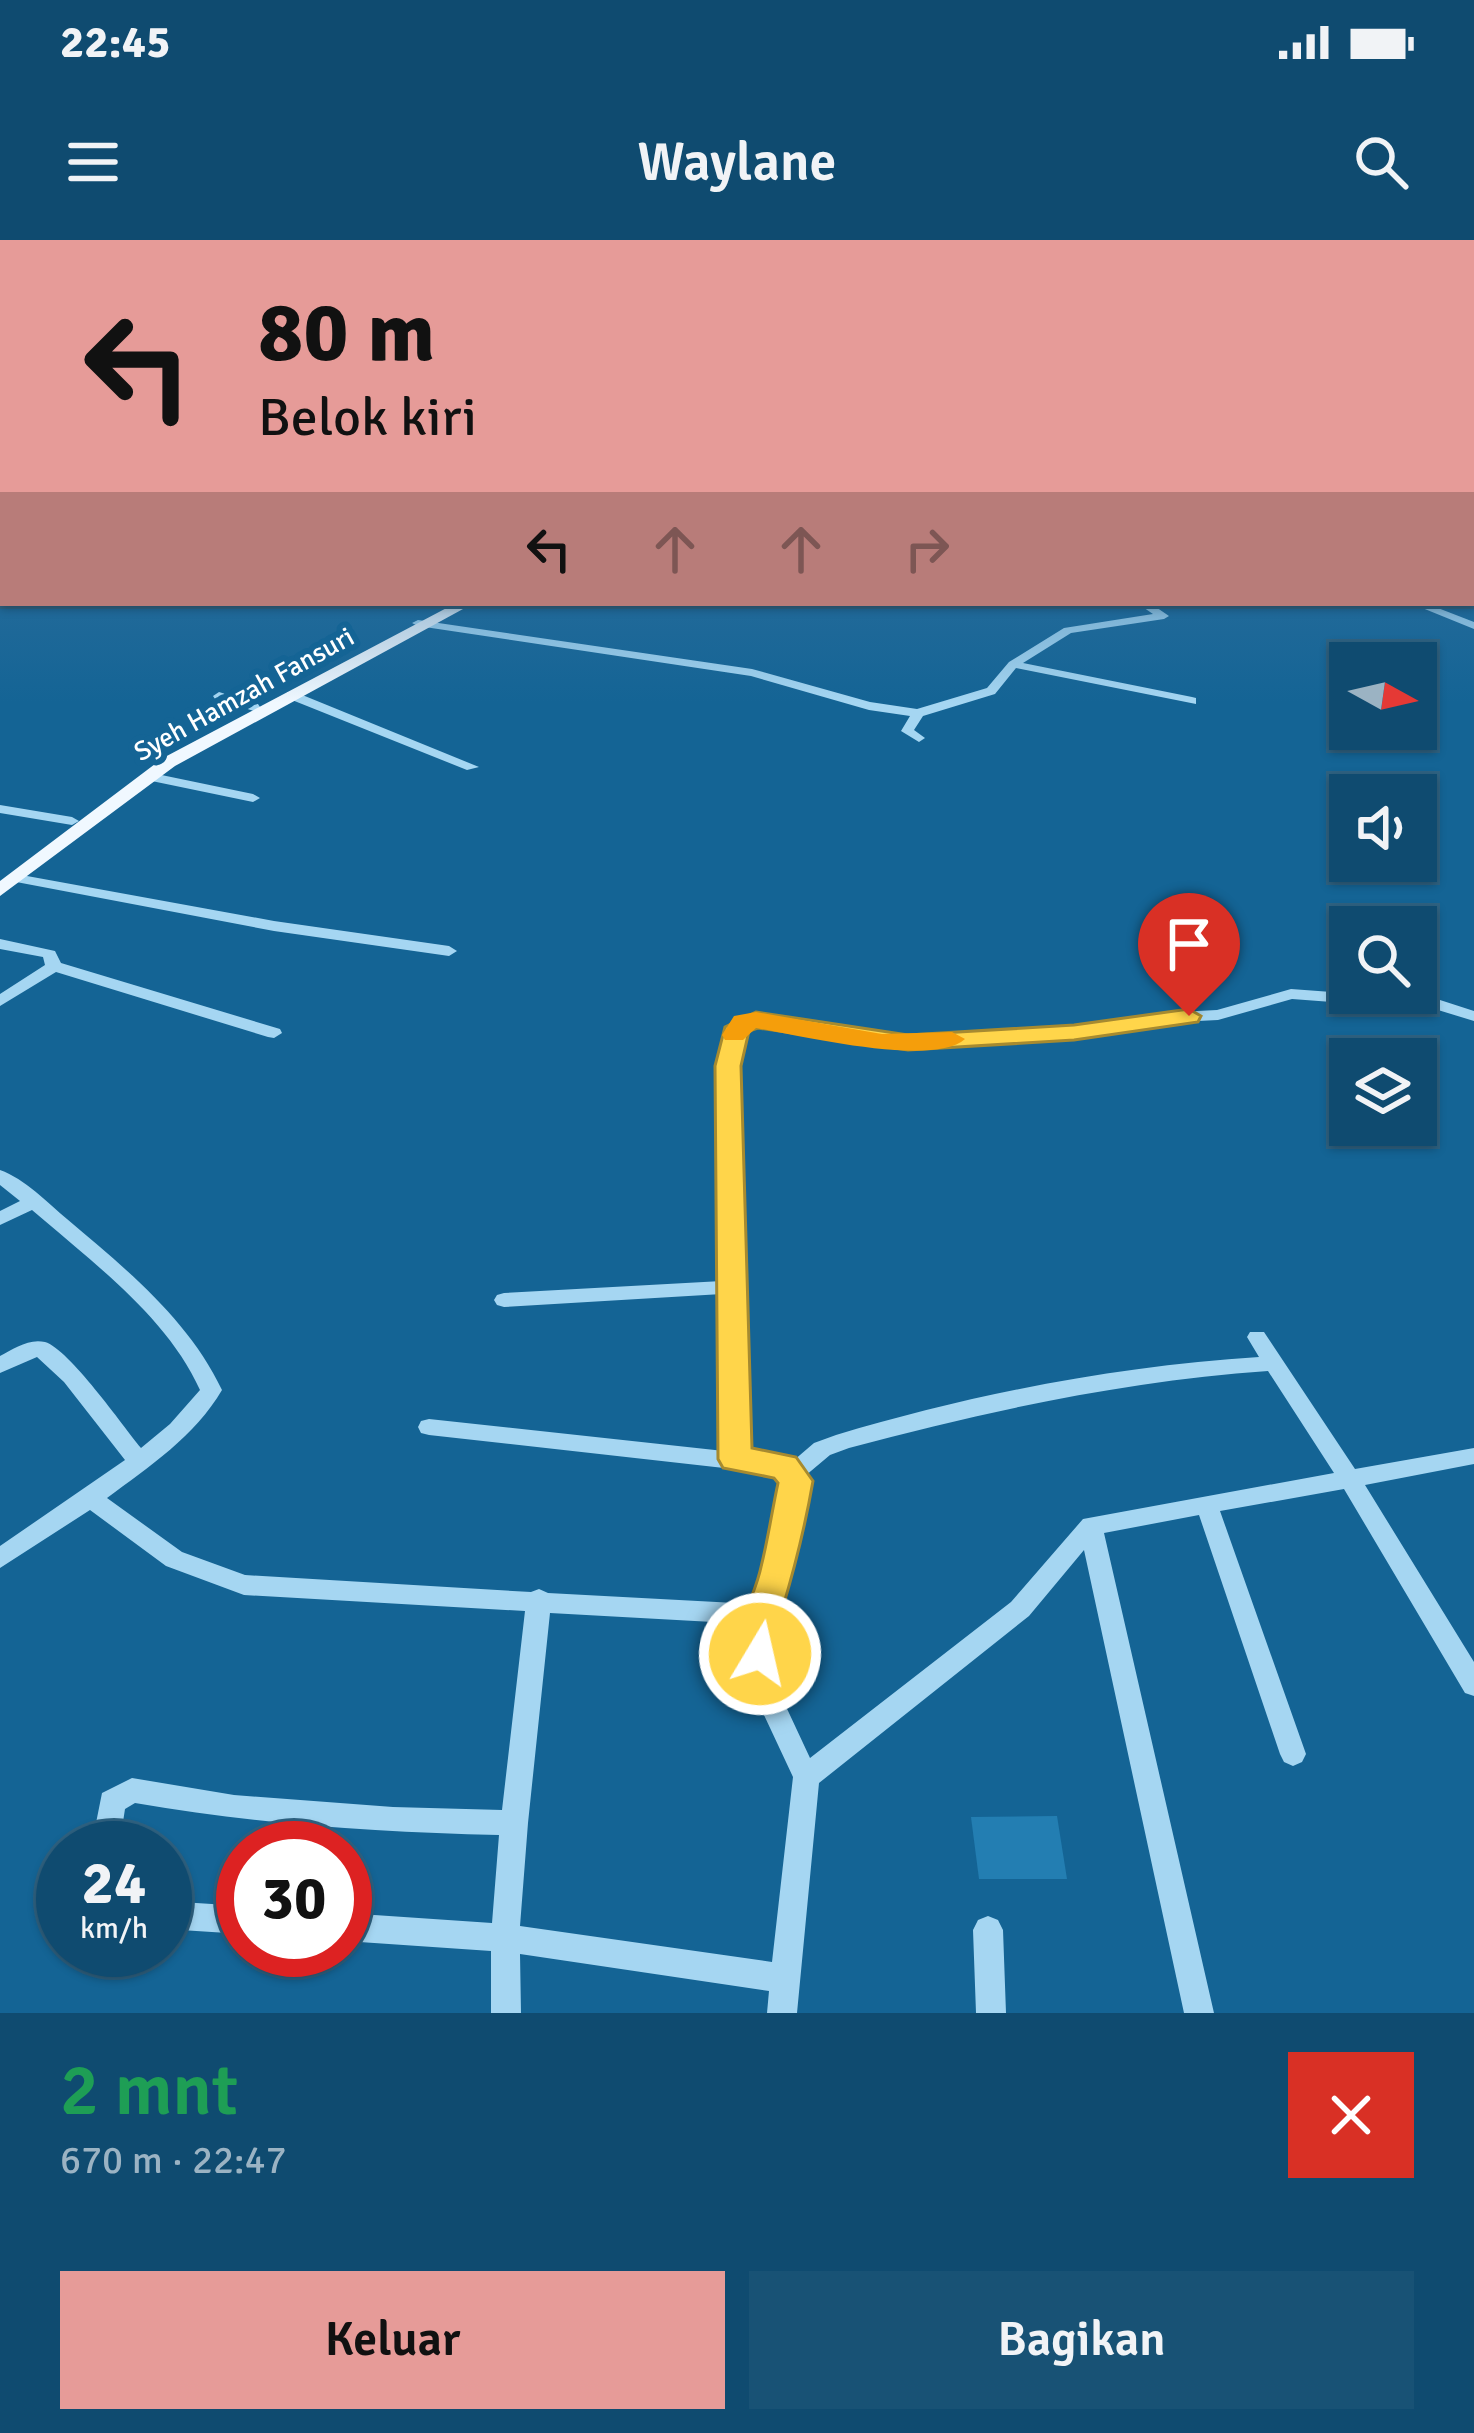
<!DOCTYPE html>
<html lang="id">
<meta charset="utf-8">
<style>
body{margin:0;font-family:Signika,sans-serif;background:#185275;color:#f1f3f6;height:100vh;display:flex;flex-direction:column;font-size:45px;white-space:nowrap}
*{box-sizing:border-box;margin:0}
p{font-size:39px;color:#9bb3c3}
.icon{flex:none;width:66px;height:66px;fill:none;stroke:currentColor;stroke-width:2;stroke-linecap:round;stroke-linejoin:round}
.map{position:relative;height:1773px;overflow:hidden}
.drawer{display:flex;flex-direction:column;background:#0f4b70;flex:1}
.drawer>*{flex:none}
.guide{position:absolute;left:0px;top:0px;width:1476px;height:366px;box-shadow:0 3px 9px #0004,0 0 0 3px #2f6383;background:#e69b98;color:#111;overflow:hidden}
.needle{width:78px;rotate:98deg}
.controls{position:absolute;left:1329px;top:402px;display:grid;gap:24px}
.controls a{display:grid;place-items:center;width:108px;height:108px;border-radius:0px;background:#0f4b70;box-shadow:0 3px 9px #0004,0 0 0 3px #2f6383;font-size:60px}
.speed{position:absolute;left:36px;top:1581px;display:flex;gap:24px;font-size:60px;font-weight:700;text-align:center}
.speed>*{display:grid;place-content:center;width:156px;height:156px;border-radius:50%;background:#0f4b70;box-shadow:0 3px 9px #0004,0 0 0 3px #2f6383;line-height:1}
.speed small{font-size:30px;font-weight:400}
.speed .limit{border:18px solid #d22;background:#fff;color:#111}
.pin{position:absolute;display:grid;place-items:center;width:102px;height:102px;color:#fff;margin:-123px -51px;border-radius:50% 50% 50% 0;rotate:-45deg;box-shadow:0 0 12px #0007}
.pin .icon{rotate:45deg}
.me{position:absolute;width:132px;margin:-66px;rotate:9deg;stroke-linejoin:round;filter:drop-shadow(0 0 9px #0008)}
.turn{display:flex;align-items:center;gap:42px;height:252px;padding:0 60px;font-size:54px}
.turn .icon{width:156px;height:156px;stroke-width:2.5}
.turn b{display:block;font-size:84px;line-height:102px}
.lanes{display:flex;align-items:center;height:114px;padding:0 60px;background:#0003;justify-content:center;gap:60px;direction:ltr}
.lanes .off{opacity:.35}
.round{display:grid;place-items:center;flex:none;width:126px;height:126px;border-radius:0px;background:#185275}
.headline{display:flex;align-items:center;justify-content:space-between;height:204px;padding:0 60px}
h1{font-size:72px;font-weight:600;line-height:90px;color:#1e9e55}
.primary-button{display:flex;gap:24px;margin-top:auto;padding:24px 60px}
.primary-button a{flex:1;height:138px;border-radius:0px;background:#e69b98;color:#111;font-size:48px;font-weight:600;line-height:138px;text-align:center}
.primary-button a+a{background:#185275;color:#f1f3f6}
.status{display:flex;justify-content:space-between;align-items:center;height:84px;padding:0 60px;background:#0f4b70;direction:ltr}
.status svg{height:33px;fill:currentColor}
header{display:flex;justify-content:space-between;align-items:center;height:156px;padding:0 60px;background:#0f4b70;font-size:54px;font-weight:600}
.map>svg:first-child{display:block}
.green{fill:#237eb2}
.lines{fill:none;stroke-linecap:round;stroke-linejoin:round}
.minor{fill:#a5d6f2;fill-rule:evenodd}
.major{fill:#f0f8ff;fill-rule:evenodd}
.route{fill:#ffd54a;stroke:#a68a30;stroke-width:3}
.slow{fill:#f59e0b}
.labels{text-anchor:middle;stroke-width:12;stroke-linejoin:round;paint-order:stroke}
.far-street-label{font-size:27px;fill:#fff;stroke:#146495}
</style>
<div class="status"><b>22:45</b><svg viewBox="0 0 49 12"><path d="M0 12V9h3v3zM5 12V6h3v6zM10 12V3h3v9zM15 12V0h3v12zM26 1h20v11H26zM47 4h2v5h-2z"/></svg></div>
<header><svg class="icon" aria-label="menu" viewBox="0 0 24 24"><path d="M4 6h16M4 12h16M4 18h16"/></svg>Waylane<svg class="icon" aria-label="search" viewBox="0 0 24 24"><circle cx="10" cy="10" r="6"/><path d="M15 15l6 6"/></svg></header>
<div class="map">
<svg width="1474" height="1773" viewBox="0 0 1474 1773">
<rect width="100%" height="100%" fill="#146495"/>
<path class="green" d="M1057,1576l10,63h-88l-8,-62z"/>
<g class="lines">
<path class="minor" d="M1473,282h1v7h-1z
M1473,307h1v6h-1z
M1137,363h13l19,13 -5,3 -93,14 -48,30 169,34 4,1v6l-180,-36 -21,26 -72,22 -9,14 11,8 -6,4 -18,-11 9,-15 -41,-6 -118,-34 -333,-50 -6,-3 6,-3 334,49 118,33 47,7 70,-21 22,-26 55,-34 89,-14z
M1410,363h15l49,19v7z
M219,452l39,12 2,3 -6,4 -39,-12 -2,-3z
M287,452h8l184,75 -12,3 -180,-72z
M147,532l106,22 7,4 -7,4 -111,-23 -2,-3z
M0,565l72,12 7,4 -7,4 -72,-12z
M16,634l258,47 175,25 8,5 -8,5 -175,-25 -263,-50 -2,-3z
M0,699l55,12 6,12 219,66 2,4 -8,5 -6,-1 -212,-65 -56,34v-12l45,-29 -2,-8 -43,-8z
M1291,749l149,11 34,11v10l-36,-11 -146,-11 -74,21 -60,3 -84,15 -149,9 -43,-1 -133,-19 -12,39 9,387 47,8 21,-18 22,-8c137,-41 280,-69 423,-78l-12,-20 3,-5h14l91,137 119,-21v16l-109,21 109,177v34l-9,-3 -121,-204 -124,22 86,243 -4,8 -9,4 -9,-4 -4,-8 -81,-239 -95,18 110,480h-30l-100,-463 -55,66 -210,167 -22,230h-30l2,-22 -249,-37 1,59h-30v-62l-146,-10v-28l147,10 7,-88c-125,-3 -241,-11 -364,-32l-10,6 -6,39h-28l11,-55 30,-15 102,17 159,12 109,3 23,-199 -281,-16 -78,-29 -76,-56 -90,58v-22l125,-86 -61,-78 -27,-25 -37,16v-17c13,-7 29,-18 45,-14 24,7 78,84 96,106l29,-24 30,-34c-31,-69 -99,-121 -155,-169l-13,-11 -32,15v-14l20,-10 -20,-16v-15c25,9 47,32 67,49 58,49 122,101 155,171 -27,46 -73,77 -115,108l75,54 63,23 286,17 8,-3 9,4 206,11c17,-40 30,-81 29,-125l-5,-5 -349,-39 -8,-2 -3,-6 3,-6 8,-2 295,32 -2,-157 -218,13 -7,-2 -3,-5 3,-5 7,-2 218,-12 -3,-215 18,-49 145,19 43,1 149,-9 84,-15 59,-3zM1268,1131l66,102 -251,46 -72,83 -201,156 -35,-75 -2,-68 25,-68 7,-36v-35l25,-21 19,-7c138,-37 276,-67 419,-77zM550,1373l199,11v59l44,94 -21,185 -252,-36 8,-103z
M165,1661l78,5v28l-78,-5z
M988,1676l10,4 5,10 3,83h-30l-3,-83 5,-10z"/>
<path class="major" d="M456,363h18l-299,163 -175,130v-15l163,-123z"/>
</g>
<linearGradient id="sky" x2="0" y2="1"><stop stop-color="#0b3752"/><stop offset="0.46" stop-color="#3472a0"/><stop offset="1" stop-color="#3472a0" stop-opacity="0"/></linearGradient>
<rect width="1474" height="463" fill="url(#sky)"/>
<path class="route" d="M1189,769l12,7 -3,6 -124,18 -166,10 -150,-22 -9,3 -8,35 11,382 44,9 17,24c-8,46 -18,86 -31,129 -6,19 1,38 -8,56l-14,5 -13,-5c-17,-36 7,-65 14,-99 7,-28 11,-56 17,-84l-4,-5 -51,-10 -5,-9 -3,-393 10,-39 31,-15 152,23 166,-10z"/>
<path class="slow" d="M756,772l126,22 70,-2 13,7c-32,29 -167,-4 -209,-11l-13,12h-18l-3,-5 12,-19z"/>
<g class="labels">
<g class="far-street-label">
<text transform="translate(244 454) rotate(-29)" y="9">Syeh Hamzah Fansuri</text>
</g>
</g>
</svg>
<div class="controls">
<a><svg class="needle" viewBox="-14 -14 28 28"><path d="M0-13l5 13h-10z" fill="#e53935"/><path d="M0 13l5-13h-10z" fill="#9bb3c3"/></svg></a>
<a><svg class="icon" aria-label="sound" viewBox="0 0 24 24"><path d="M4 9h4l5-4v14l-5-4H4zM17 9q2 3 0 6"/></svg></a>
<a><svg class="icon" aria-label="search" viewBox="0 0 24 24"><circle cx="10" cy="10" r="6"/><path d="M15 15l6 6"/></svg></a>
<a><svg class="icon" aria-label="layers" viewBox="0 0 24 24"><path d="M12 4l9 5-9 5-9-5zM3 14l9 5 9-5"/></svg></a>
</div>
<div class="speed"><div>24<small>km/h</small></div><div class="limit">30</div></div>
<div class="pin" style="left:1189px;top:776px;background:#d93025"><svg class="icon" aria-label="arrive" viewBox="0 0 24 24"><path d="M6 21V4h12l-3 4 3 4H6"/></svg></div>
<svg class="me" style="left:760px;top:1414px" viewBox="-20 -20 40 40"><circle r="17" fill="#ffd54a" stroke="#fff" stroke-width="3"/><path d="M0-11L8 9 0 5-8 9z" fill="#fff"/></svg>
<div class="guide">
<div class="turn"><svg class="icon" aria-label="left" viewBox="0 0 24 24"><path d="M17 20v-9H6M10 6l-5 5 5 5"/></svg><div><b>80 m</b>Belok kiri</div></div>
<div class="lanes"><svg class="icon" aria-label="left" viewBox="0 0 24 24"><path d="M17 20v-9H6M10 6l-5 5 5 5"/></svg><svg class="icon off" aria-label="ahead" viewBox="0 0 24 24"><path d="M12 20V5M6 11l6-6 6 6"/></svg><svg class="icon off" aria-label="ahead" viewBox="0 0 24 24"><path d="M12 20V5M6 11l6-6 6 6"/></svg><svg class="icon off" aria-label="right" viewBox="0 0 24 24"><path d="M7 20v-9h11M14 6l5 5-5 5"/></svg></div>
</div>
</div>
<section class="drawer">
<div class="headline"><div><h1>2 mnt</h1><p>670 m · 22:47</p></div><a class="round" style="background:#d93025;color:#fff"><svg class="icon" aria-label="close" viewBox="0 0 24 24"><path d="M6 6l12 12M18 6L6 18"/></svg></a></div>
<div class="primary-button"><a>Keluar</a><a>Bagikan</a></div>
</section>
